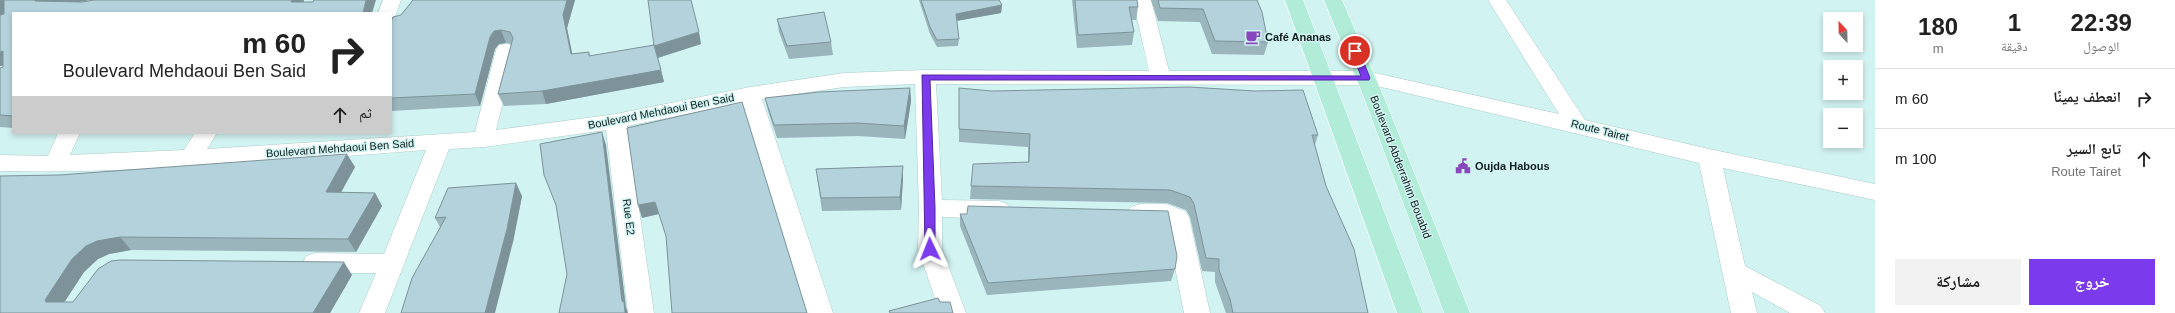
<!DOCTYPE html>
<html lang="ar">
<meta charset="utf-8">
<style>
body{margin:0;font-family:Helvetica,"Noto Naskh Arabic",sans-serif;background:#f2f2f2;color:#222;direction:rtl;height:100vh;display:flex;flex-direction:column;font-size:15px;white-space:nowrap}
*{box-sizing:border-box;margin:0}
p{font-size:13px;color:#767676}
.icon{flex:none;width:22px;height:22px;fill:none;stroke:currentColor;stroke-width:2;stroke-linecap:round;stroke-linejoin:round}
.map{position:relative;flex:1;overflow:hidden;direction:ltr}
.drawer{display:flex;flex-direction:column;background:#fff;width:300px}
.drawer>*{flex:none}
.top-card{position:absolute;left:12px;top:12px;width:380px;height:122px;border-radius:0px;box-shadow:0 2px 6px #0003;direction:rtl;background:#fff;color:#222;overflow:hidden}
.needle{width:26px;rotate:338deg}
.fabs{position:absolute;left:1823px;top:12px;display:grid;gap:8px}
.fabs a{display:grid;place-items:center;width:40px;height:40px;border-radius:0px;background:#fff;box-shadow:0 2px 6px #0003;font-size:20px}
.pin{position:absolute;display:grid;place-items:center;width:34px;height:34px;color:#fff;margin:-17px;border:2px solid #fff;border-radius:50%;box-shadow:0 1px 4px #0007}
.me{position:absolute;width:44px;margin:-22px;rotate:358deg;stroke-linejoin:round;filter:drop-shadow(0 0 3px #0008)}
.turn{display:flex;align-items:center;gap:14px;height:84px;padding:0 20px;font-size:18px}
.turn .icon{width:52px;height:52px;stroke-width:2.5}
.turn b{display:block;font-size:28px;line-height:34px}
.then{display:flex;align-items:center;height:38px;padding:0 20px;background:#0003;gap:8px;font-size:15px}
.eta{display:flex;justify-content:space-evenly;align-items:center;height:68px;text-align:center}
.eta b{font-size:24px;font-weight:700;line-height:28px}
.button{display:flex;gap:8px;margin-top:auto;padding:8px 20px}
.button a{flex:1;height:46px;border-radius:0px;background:#7c3aed;color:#fff;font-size:16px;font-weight:700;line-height:46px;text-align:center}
.button a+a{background:#f2f2f2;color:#222}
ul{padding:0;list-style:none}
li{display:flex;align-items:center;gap:12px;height:60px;padding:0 20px;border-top:1px solid #e0e0e0}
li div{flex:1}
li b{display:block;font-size:15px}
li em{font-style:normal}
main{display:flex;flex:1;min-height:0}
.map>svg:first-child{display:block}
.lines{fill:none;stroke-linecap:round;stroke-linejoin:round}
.minor-casing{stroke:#abccca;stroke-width:1}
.major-casing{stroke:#fff;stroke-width:1}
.minor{fill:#fff;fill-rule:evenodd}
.major{fill:#b1ecd8;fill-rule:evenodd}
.wall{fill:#9ab5bc}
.shaded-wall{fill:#7d9399}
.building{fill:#b3d2db;stroke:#7d9399}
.route{fill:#7c3aed;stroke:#51269a}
.labels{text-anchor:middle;stroke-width:3;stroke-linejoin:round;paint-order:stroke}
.poi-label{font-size:11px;font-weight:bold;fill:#111e1d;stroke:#d1f3f2;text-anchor:start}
.street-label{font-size:11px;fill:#111e1d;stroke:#d1f3f2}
</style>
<main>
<section class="drawer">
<div class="eta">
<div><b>22:39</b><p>الوصول</p></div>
<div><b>1</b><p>دقيقة</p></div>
<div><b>180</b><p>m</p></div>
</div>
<ul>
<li><svg class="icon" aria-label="right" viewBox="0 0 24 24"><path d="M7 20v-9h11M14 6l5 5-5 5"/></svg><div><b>انعطف يمينًا</b></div><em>60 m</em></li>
<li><svg class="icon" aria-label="ahead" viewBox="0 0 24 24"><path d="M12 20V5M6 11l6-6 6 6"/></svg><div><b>تابع السير</b><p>Route Tairet</p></div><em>100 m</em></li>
</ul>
<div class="button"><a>خروج</a><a>مشاركة</a></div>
</section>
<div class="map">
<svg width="1875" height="313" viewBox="0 0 1875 313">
<rect width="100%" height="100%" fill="#d1f3f2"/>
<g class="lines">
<g class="minor-casing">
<path id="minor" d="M383,0h18l-6,17 -4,1v-5h-13z
M1133,0h18l18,71h197l193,43 -71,-114h18l79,120 124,29 166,35v16l-152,-32 22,98 76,40 4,7h-35l-38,-21 5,21h-26l-32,-150 -313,-75 -20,-3 -430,-1 6,116 57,1 8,3 4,6 -4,6 -8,3 -57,-2v32l24,64h-26l-22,-64 1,-41 -4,-124 -71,3 -82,12 71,214h-26l-65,-210 -115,23 27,187h-26l-22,-183 -122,17 -35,2 -64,164h-26l17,-40h-61l-9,-3 -3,-7 3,-7 9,-3 69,1 42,-104c-141,10 -284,24 -426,21v-16l48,1 10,-23h22l-10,22 114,-5 11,-17h22l-10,16 268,-17 21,-82 3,-5 7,-1 7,1 3,5 -20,80 120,-16 134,-27 94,-14 81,-3 224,1z
M1139,204h27l19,7 4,6 21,96h-26l-18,-91h-27l-8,-3 -4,-6 4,-6z"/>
</g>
<g class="major-casing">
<path id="major" d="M1285,0h18l120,313h-26z
M1324,0h18l43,100 85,213h-26l-79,-213z"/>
</g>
<use href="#minor" class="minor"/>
<use href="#major" class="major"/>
</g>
<path class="wall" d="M0,0h90l-12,2h4l12,-2h210v2l72,-2 -363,13v115l-13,-1v-59l3,-1v-2l-3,1z
M413,0h162l-8,28 5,26 17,-2 1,4 111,-12 -43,14 6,24 -118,22 -42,2 -6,-12 13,-50 -5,-1 -7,1 -4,5 -15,57 -89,5v-89l10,-7z
M919,0h80l3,5 -1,8 -45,8 3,18 -1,7 -21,1 -7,-13z
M1072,0h65l1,7 -2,13h-4l2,12 -2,13 -55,3z
M1151,0h106l11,42 -4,13 -52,-1 -12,-32 -42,-1z
M777,19l54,23 2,13 -44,4 -10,-27z
M910,88l1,13 -6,38 -47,-3 -81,2 -9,-27 -3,-13z
M959,88l359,47 -3,10 11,41 42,127h-142l-11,-31v-10l-13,-1 -12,-54 -4,-7 -19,-7 -197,-4 1,-13 57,-24v-15l-69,-5z
M903,166v13l-2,31 -79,1 -6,-42z
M355,167l-14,25 34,1 7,13 -26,46 -225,-2 -22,4 -11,5 -14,13 -20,30h9l279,-27 -22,38h-330l59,-138z
M522,196l-9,46 -73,-15 -5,-9z
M960,214l215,55 -4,12 -184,14 -27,-69z"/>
<path class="shaded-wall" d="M4,0l10,13 -14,2v-14z
M35,0h55l-34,6 -21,-5z
M292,0h12l-5,13 -8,-11z
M366,0h10l-4,13h-9z
M567,0h8l-8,28 8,39 -4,-13 -8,-39z
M1002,5l-1,8 -45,8v-7z
M501,30l5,13 -7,1 -4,5 -15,57 -5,-12 15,-57 4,-6z
M699,32l2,12 -44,14 -3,-12z
M3,51l10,13 -13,2v-14z
M661,70l3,12 -118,22 -4,-13z
M910,88l1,13 -6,38 -1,-13z
M602,132l4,13 20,162 2,6h-3l-3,-12z
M347,154l8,13 -21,38 -8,-13z
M903,166v13l-2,31 -1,-13z
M516,183l6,13 -9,46 -18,71h-10z
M375,193l7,13 -26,46 -8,-13z
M655,202l4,12 -17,4 -4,-13z
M120,237l11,13 -22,4 -11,5 -14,13 -26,40 -12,-10 -1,-2 27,-41 14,-13 11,-5z
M344,262l8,13 -22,38h-17z"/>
<path class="building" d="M0,0h35v1l47,1 12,-2h198l-1,2h22l1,-2h52l-3,13h-350v103l-13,-1v-47l3,-1v-16l-3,1v-37l4,-1v-14l-4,1z
M413,0h154l-4,15 8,39 18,-2v4l65,-11 7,25 -119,21 -44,3 15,-56 -3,-6 -9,-2 -7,1 -4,6 -15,57 -84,4v-76l2,-5 8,-2z
M648,0h43l8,32 -45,14z
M921,0h78l3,5 -46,9 3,25 -22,1 -7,-13z
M1075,0h62l1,7h-9l5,25 -56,3z
M1158,0h99l5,12 6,30 -53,-1 -12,-32 -43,-1z
M824,12l7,30 -44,4 -10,-27z
M1189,87l66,4 48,-1 15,45h-6l14,51 28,63 14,64h-135l-3,-14 -11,-29v-11l-13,-1 -12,-54 -4,-7 -20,-7 -199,-4 2,-22 56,-2 1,-28 -71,-5v-41l33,3z
M910,88l-6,38 -47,-3 -83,2 -9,-27 54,-6z
M742,102l65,211h-135l-6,-77 -11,-34 -17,3 -11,-77z
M602,132l20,169 2,1 1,11h-66l8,-39 -11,-69 -12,-30 -4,-31z
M347,154l-21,38 49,1 -27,46 -228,-2 -23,4 -11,5 -14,13 -27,41 1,2h27l25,-33 13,-8 9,-1 224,2 -31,51h-313v-137l59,-1z
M903,166l-3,31 -79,1 -5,-29z
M516,183l-9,46 -22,84h-84l11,-35 34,-61 -11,1 13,-30z
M968,206l200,5 9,45 -2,13 -187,14 -28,-69h7z
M938,298l2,4h10l3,11h-63l-1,-2z"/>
<path class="route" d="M1355,48l4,3 11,27 -1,2h-439l5,128v41l-5,4 -5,-4 -3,-174 439,1 -10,-25z"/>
<defs>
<g id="cafe-bare" transform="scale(1.2)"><path d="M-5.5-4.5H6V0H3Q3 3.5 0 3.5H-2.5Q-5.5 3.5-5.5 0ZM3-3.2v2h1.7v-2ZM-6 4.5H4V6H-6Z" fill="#8748bd" stroke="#d1f3f2" stroke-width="2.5" paint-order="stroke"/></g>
<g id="civic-bare" transform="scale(1.2)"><path d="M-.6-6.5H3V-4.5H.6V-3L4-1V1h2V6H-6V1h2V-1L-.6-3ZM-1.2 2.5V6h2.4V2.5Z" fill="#8748bd" stroke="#d1f3f2" stroke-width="2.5" paint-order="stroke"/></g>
</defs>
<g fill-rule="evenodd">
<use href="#cafe-bare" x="1253" y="37"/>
<use href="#civic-bare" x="1463" y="166"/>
</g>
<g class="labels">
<g class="poi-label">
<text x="1265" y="41">Café Ananas</text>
<text x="1475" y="170">Oujda Habous</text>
</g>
<g class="street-label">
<text transform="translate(661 111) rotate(-11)" y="4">Boulevard Mehdaoui Ben Said</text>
<text transform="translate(1600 130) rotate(14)" y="4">Route Tairet</text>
<text transform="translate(340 148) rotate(-4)" y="4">Boulevard Mehdaoui Ben Said</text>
<text transform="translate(1401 167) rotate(69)" y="4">Boulevard Abderrahim Bouabid</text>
<text transform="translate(629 217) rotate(83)" y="4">Rue E2</text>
</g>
</g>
</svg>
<div class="fabs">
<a><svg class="needle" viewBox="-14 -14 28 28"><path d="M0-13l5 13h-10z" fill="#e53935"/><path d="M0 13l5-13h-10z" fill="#767676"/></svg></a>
<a>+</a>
<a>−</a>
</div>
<div class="pin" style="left:1355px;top:51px;background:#d93025"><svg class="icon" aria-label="arrive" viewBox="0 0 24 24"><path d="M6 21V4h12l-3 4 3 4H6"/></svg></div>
<svg class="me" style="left:930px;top:249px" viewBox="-20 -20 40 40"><path d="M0-17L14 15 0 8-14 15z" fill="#7c3aed" stroke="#fff" stroke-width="4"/></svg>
<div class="top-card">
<div class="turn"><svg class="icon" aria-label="right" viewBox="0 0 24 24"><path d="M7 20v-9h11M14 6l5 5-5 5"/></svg><div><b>60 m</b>Boulevard Mehdaoui Ben Said</div></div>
<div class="then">ثم<svg class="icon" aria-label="ahead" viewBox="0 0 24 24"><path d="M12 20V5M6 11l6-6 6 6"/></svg></div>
</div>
</div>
</main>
